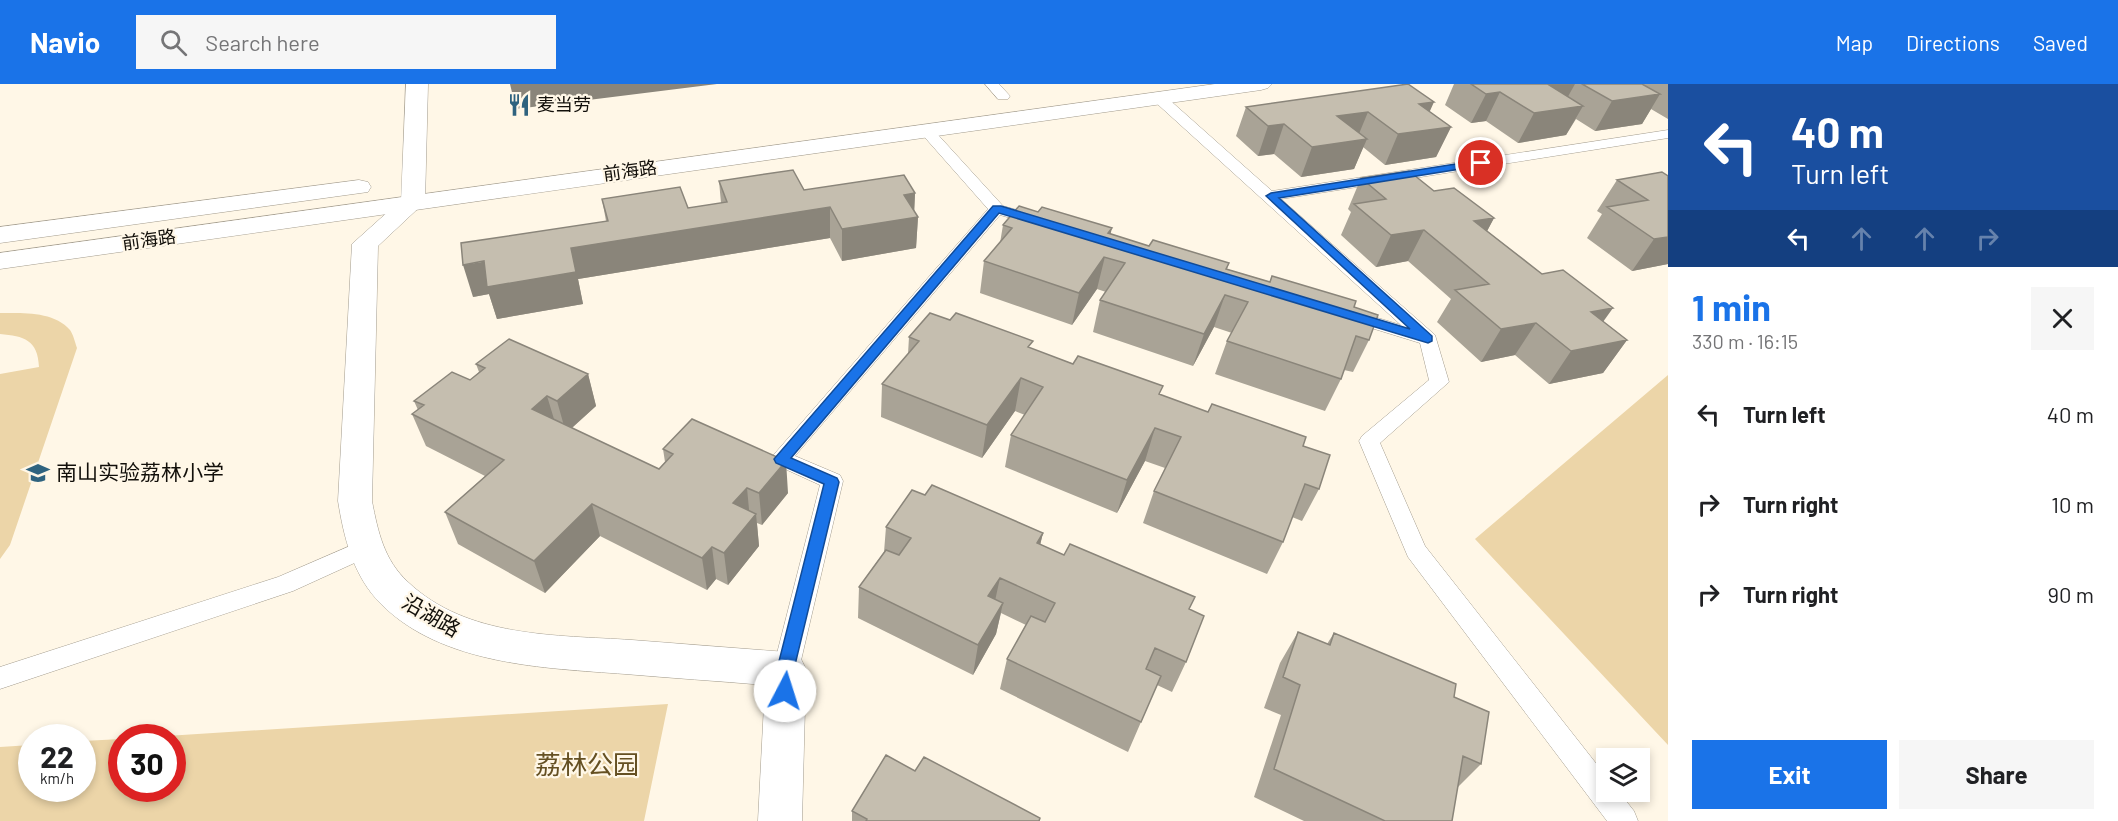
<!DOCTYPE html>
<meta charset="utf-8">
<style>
body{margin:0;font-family:Barlow,"Noto Sans SC",sans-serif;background:#f6f6f6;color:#202124;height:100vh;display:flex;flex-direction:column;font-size:22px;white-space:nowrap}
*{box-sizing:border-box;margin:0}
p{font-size:20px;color:#757577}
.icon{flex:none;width:33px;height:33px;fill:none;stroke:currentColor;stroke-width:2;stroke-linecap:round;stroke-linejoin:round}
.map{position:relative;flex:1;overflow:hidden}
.side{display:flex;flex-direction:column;background:#fff;width:450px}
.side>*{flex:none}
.banner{background:#1a4fa0;color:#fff;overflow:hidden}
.fabs{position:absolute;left:1596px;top:664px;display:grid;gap:12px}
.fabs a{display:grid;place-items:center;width:54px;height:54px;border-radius:0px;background:#fff;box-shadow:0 3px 9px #0003;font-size:30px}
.speed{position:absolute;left:18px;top:640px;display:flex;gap:12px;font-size:30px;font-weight:700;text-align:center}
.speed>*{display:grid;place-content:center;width:78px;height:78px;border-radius:50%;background:#fff;box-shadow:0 3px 9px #0003;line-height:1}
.speed small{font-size:15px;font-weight:400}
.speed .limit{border:9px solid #d22;background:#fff;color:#111}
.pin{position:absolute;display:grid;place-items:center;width:51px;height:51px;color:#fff;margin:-26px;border:3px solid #fff;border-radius:50%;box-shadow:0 2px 6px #0007}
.me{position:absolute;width:66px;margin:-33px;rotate:5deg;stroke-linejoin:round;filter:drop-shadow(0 0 4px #0008)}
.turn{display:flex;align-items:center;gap:21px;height:126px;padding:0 24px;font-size:27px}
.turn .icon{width:78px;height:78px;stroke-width:2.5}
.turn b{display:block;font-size:42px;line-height:51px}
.lanes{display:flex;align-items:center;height:57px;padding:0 24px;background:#0003;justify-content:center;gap:30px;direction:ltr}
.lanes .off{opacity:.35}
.round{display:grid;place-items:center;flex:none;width:63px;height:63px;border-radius:0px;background:#f6f6f6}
.headline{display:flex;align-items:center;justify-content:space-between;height:102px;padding:0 24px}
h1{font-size:36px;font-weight:700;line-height:45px;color:#1a73e8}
.primary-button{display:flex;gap:12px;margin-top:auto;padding:12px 24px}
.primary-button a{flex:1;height:69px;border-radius:0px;background:#1a73e8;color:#fff;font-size:24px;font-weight:700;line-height:69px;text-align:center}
.primary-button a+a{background:#f6f6f6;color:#202124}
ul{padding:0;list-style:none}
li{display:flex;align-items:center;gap:18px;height:90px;padding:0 24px}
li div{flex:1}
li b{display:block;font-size:22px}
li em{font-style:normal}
header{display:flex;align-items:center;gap:36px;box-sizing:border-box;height:84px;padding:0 30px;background:#1a73e8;color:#fff}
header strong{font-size:28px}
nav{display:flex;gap:33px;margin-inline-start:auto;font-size:21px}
.search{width:420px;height:54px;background:#f6f6f6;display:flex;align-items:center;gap:15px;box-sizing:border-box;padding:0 21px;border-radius:0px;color:#757577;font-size:22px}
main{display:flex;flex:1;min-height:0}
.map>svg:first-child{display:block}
.green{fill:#ecd5a8}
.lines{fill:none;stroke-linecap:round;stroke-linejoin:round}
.lane-casing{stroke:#a39c8e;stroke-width:1}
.street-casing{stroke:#a39c8e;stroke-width:1}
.secondary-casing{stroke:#a39c8e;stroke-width:1}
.lane{fill:#fff;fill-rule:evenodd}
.street{fill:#fff;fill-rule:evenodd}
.secondary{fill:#fff;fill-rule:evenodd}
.wall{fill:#a9a396}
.shaded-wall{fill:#8a857a}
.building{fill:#c5beaf;stroke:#8a857a;stroke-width:1.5}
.route{fill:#1a73e8;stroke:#114b97;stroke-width:1.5}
.labels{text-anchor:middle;stroke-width:4.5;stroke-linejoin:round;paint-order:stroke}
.far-poi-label{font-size:18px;fill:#120f0a;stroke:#fff7e7;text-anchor:start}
.far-street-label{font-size:18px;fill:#120f0a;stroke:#fff7e7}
.poi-label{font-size:21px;fill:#120f0a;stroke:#fff7e7;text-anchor:start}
.street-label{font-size:21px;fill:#120f0a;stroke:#fff7e7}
.near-park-label{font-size:26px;fill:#655022;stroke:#fff7e7}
</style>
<header>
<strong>Navio</strong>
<div class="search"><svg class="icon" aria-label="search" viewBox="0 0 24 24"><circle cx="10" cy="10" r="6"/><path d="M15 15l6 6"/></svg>Search here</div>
<nav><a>Map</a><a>Directions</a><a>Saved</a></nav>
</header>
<main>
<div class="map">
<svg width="1668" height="737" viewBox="0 0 1668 737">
<rect width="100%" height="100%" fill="#fff7e7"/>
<path class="green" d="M0,229c22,0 54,-2 70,17 3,4 5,12 7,18l-67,197 -10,14v-185l39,-7c-1,-27 -15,-31 -39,-33z
M1668,291v370l-193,-206z
M668,620l-24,117h-644v-74l31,-2 1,44h50l1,-48 38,-2 1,50h50v-51h-37z"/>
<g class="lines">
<g class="lane-casing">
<path id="lane" d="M985,0h14l11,12 -2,3h-10z
M1159,10l5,1 108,96 396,-61v8l-387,61 154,136 14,47 -69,61 45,103 181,230v16h13l15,19 4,10h-31l-199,-264 -49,-116 3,-5 67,-56 -9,-37 -78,-24 -3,-4 3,-4 6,-2 53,16 -247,-224 -2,-3 2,-3z
M925,41l5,1 73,80 42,12 2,3 -8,5 -39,-11 -205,241 45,19 3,6 -44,188 -4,8 -9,3 -9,-3 -4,-8 47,-184 -46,-21 -4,-5 218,-250 -68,-77 -2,-3z
M364,456l8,3 3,6 -3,6 -79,36 -293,98v-22l278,-90z"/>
</g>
<g class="street-casing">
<path id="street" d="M406,0h22l-3,118 -47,44 -6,255c6,31 12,59 36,81 59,56 148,53 224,58 51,4 103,8 154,12l14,5 6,12 -4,152h-44l7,-136c-47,-4 -94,-7 -140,-11 -81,-6 -183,-9 -244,-70 -28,-28 -37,-66 -43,-103l14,-257 49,-44z"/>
</g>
<g class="secondary-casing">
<path id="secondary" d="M1215,0h57l-4,4 -7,2 -1261,179v-16z
M359,96l9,2 3,5 -3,5 -368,51v-16z"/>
</g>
<use href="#lane" class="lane"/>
<use href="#street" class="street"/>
<use href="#secondary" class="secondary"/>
</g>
<path class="wall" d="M1454,0h214v35l-17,-10 -9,15 -47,7 -19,-12 -10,16 -48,8 -32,-22 -15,2 -26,-18z
M1246,23l184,5 21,15 -15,30 -51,8 -22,-18 -9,22 -53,8 -27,-23 -16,2 -22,-20z
M1668,92v88l-36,7 -45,-33 15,-24 -5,-3 20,-31z
M1361,94l73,13 60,27 -7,13 140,109 -24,33 -54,11 -34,-29 -34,7 -44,-40 14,-23 -43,-38 -32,6 -35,-32 10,-23 -3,-3z
M719,97l85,9 111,3 -1,18 4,6 -2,31 -74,13 -12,-23 -252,41 5,25 -86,15 -8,-25 -16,3 133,-76 -4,-22 86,9 33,-5z
M1003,141l108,9 38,12 80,17 -2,6 127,38 15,33 -16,32 -9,-2 -3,9 -16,32 -110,-37 12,-33 5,-8 -18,-6 -21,39 -100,-34 7,-32 6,-8 -9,-3 -25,36 -92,-32 4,-32 16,-18z
M909,253l123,12 271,97 16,43 -17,32 -10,-4 -9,25 -16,32 -124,-51 11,-32 11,-23 -20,-7 -28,52 -112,-46 6,-32 14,-20 -10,-4 -33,47 -101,-41 1,-33 26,-30z
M476,280l112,10 8,32 -24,22 87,41 6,-7 -2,-13 125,44 -26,32 -5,-2 2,23 -31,39 -12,-6 -9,11 -107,-54 -55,57 -87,-49 -13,-32 40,-36 -59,-30 -14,-32 6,-4 -4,-9 56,-21 9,-8z
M925,411l118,38 -3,12 149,64 -3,53 -14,30 -15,-7 -29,67 -128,-63 7,-30 19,-34 -25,-12 -5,21 -23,41 -115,-57 1,-31 25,-35 2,-25z
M1298,548l29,12 7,-11 120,64 27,67 -24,24 -5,33h-148l-50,-24 27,-82 -17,-7 16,-45z
M915,687l125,50h-188v-10z"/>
<path class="shaded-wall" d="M510,0h207l-201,25z
M1555,0h20l-14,25 22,-3 -17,29 -48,8 31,-58z
M1618,0h25l-9,14 26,-4 -18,30 -47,7 17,-30z
M1500,8l-14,29 -15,2 15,-29z
M1434,18l-13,29 30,-4 -15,30 -51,8 13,-31 21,-30z
M1368,28l-12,29 11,-2 -13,30 -53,8 11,-30 25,-31z
M1284,40l-10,30 -16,2 10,-30z
M915,109l-1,24h4l-2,31 -74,13v-32l62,-34z
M830,123v31l-252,41 5,25 -86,15 -8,-25 -16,3 -10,-32z
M1494,134l-17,32 -3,-29z
M1112,144l-15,61 -25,36 7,-32 29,-60z
M1424,146l-16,31 -32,6 15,-32z
M1668,153v27l-36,7 22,-32z
M1225,211l-11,32 -21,39 11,-32z
M1613,224l-23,32 1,-28z
M1536,239l-21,32 -34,7 20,-33z
M1627,256l-24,33 -54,11 22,-33z
M588,290l8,32 -30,27 -9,-32z
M1021,294l-6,33 -33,47 5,-33z
M547,312l10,33 -25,-20z
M1155,344l-10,33 -28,52 10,-33z
M786,377l2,32 -26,32 -3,-32z
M747,404l3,32 -17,-17z
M592,420l8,32 -55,57 -11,-32z
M756,430l3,32 -31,39 -4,-32z
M1043,449l-8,32 2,-22z
M712,463l4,32 -9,11 -5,-32z
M1000,494l-7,32 -5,-14z
M1003,519l-7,31 -23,41 5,-30z"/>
<path class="building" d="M1408,0l26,18 -15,2 32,23 -53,7 -30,-22 -31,4 30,23 -55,8 -28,-23 -16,2 -22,-19z
M1471,0h84l-6,1 34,21 -49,7 -34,-21 -14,2z
M1582,0h60l18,10 -48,7z
M793,86l11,20 100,-15 11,18 -11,2 14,22 -76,12 -12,-22 -259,41 5,24 -89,15 -3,-26 -21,4 -2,-22 147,-22 -6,-22 78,-12 8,21 39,-6 -8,-21z
M1409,87l25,20 20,-3 40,30 -20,3 68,53 21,-4 50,38 -22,4 36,28 -56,11 -35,-28 -35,6 -46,-39 34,-6 -65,-54 -33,5 -37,-31 32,-5 -25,-21z
M1662,88l6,4v61l-14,2 -47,-32 41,-7 -31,-20z
M1019,122l19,6 4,-5 70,21 -4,5 41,13 4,-6 76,23 -3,6 44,13 2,-6 84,25 -2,6 24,8 -9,25 -13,-4 -15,43 -114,-38 21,-39 -23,-7 -21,39 -104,-34 25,-37 -21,-6 -25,36 -95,-32 28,-33 -9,-3z
M930,229l20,7 6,-7 77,28 -5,6 45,17 5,-8 85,30 -4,8 49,18 4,-8 94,33 -3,9 27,9 -11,34 -14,-5 -22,58 -129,-51 27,-54 -26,-9 -28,52 -116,-45 32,-48 -22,-9 -34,47 -105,-41 37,-43 -10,-4z
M509,255l79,35 -31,27 -10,-5 -15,13 127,60 14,-15 -10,-5 29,-30 94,42 -27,32 -12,-5 -14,15 23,11 -32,39 -12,-6 -10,11 -110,-54 -58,57 -89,-49 59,-52 -92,-46 12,-9 -10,-4 38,-29 18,8 15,-12 -9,-4z
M932,401l111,48 -6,10 27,12 6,-11 125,53 -6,12 15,7 -18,46 -31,-14 -9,21 15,7 -20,46 -134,-63 24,-43 14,6 10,-19 -55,-25 -12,18 15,7 -25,42 -119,-58 27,-37 13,5 12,-17 -25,-11 26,-37 13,5z
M1298,548l32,13 4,-12 122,51 -2,13 35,15 -8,52 -18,-8 -11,65h-67l-111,-52 26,-84 -17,-8z
M886,671l29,16 9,-14 116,61 -1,3h-173l1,-2 -15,-8z"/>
<path class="route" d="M1481,76l4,1v4l-206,33 153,138v5l-4,2 -429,-130 -208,245 46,20 2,4 -45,187 -1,22 -2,5 -6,2 -6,-2 -2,-5v-22l47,-185 -48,-21 -2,-4 219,-253h8l409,123 -144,-133 5,-3z"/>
<defs>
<g id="restaurant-bare" transform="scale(1.8)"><path d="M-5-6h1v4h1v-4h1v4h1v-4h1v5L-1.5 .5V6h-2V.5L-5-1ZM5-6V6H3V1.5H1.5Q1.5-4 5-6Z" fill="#2f637f" stroke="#fff7e7" stroke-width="2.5" paint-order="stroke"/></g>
<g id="school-bare" transform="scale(1.8)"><path d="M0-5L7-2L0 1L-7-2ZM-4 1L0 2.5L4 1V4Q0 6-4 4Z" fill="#2f637f" stroke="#fff7e7" stroke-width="2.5" paint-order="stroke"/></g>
</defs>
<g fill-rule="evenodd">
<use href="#restaurant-bare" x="519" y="21"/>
<use href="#school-bare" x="38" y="389"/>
</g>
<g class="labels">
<g class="far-poi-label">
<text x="537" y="27">麦当劳</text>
</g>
<g class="far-street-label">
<text transform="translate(630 87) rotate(-8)" y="6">前海路</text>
<text transform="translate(149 156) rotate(-8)" y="6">前海路</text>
</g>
<g class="poi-label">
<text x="56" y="396">南山实验荔林小学</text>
</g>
<g class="street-label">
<text transform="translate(431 532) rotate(30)" y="7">沿湖路</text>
</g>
<g class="near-park-label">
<text x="587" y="690">荔林公园</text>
</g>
</g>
</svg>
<div class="fabs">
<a><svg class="icon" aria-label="layers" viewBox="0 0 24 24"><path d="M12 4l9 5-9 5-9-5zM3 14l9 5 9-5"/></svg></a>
</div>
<div class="speed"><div>22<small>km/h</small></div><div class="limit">30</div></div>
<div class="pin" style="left:1481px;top:79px;background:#d93025"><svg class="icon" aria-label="arrive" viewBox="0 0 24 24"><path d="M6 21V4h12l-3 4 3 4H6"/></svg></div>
<svg class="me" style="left:785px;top:607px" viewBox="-20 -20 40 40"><circle r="19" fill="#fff"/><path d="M0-13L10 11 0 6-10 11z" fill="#1a73e8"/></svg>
</div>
<section class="side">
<div class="banner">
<div class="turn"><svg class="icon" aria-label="left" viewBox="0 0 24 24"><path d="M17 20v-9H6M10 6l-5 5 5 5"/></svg><div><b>40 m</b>Turn left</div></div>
<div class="lanes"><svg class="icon" aria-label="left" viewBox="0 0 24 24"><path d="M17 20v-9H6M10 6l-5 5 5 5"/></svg><svg class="icon off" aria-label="ahead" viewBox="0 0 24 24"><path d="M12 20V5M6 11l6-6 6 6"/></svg><svg class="icon off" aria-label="ahead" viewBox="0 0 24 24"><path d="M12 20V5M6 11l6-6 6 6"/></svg><svg class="icon off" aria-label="right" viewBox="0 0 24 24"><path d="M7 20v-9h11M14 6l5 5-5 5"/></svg></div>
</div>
<div class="headline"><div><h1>1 min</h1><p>330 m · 16:15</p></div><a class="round"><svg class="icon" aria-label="close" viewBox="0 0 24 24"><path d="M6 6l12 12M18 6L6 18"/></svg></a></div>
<ul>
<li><svg class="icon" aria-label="left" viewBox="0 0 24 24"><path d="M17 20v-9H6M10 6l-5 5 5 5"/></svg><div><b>Turn left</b></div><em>40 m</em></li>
<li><svg class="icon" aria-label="right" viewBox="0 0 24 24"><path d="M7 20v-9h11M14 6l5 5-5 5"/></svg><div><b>Turn right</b></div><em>10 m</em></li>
<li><svg class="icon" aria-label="right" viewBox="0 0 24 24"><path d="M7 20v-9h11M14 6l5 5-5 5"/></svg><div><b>Turn right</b></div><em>90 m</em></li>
</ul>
<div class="primary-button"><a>Exit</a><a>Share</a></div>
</section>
</main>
